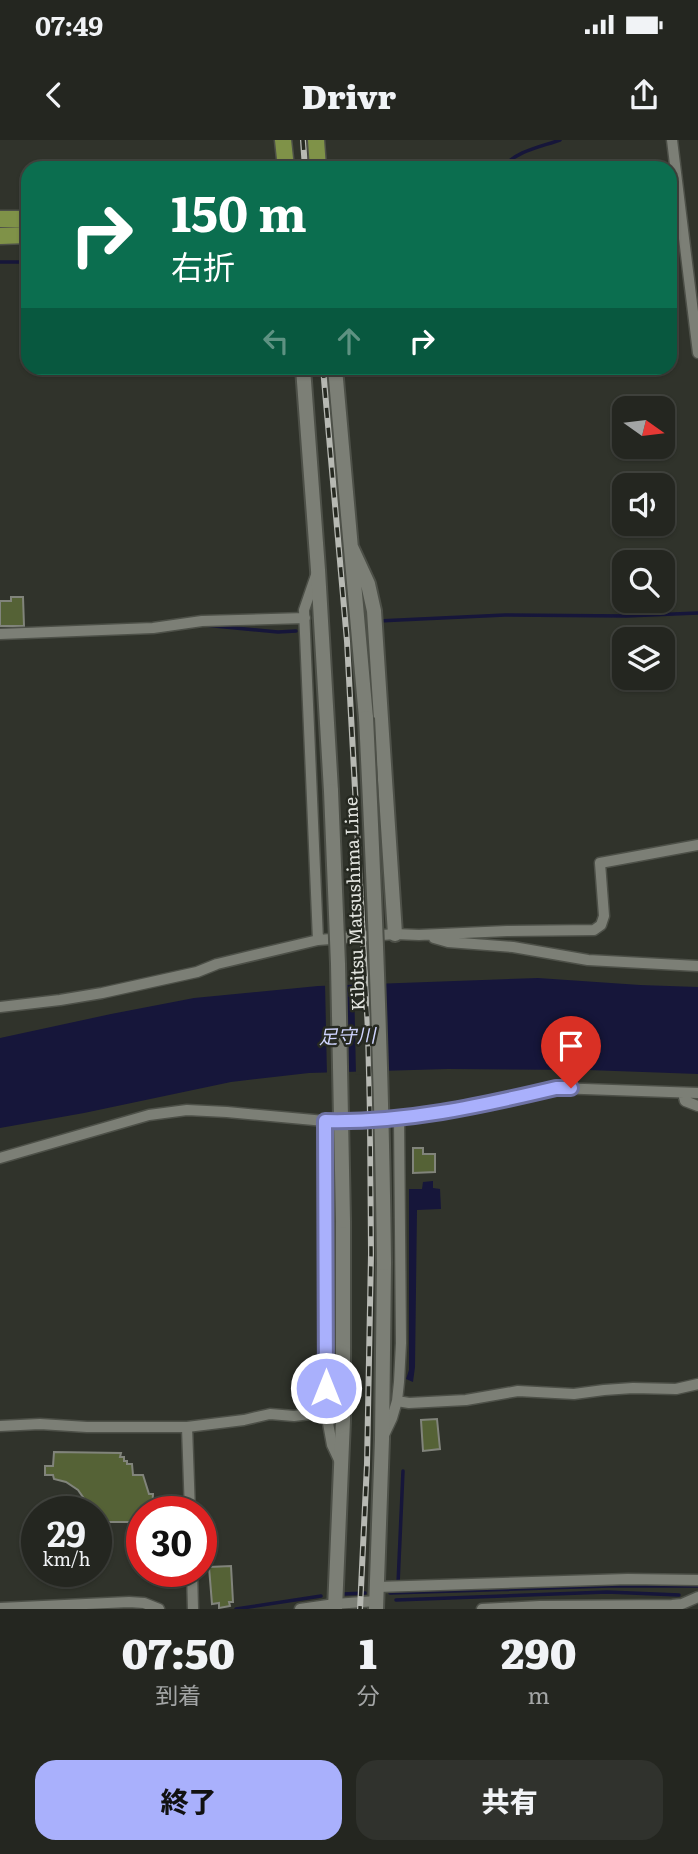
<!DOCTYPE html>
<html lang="ja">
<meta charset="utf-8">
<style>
body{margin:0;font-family:Literata,"Noto Sans JP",serif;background:#30322d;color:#f1f3f6;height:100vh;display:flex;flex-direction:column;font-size:26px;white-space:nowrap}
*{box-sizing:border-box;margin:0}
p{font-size:23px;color:#a3a5a5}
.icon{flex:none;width:38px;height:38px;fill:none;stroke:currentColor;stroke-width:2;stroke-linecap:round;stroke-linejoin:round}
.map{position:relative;height:1469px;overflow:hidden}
.details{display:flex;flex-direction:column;background:#242620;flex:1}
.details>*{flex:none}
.hud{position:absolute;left:21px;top:21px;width:656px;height:214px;border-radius:21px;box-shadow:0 2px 5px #0004,0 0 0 2px #41433e;background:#0b6e4f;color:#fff;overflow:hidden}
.needle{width:46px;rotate:104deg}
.controls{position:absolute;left:612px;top:256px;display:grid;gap:14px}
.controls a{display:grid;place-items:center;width:63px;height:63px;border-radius:14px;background:#242620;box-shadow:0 2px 5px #0004,0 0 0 2px #41433e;font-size:35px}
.speed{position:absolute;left:21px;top:1356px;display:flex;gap:14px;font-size:35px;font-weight:700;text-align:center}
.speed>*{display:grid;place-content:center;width:91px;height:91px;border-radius:50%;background:#242620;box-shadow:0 2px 5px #0004,0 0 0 2px #41433e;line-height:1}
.speed small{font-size:18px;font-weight:400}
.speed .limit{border:10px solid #d22;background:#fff;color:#111}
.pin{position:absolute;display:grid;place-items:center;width:60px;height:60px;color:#fff;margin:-72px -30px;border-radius:50% 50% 50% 0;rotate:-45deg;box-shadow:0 0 7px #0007}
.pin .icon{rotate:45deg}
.me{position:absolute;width:77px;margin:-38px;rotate:0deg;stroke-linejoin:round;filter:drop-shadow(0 0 5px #0008)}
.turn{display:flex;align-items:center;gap:24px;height:147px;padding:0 35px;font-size:32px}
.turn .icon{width:91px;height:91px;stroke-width:2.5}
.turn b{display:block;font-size:49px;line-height:60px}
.lanes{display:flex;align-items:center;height:66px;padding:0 35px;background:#0003;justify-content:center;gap:35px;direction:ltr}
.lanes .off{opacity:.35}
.eta{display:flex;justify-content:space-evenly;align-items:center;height:119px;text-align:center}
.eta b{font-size:42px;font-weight:800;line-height:49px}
.action{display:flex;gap:14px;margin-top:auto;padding:14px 35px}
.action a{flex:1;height:80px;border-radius:21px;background:#a9b0fc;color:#111;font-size:28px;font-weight:800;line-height:80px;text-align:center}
.action a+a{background:#30322d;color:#f1f3f6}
.status{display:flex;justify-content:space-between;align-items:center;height:49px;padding:0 35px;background:#242620;direction:ltr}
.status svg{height:19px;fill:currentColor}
header{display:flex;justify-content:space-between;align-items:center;height:91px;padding:0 35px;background:#242620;font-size:32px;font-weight:800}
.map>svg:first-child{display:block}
.water{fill:#16163a}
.pier{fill:#30332b}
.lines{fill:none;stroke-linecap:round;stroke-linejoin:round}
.stream{stroke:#16163a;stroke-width:3.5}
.building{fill:#556236;stroke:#81847b;stroke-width:2}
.minor-casing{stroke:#4d5048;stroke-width:13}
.secondary-casing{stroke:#4d5048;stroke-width:18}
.primary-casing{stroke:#4d5048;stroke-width:19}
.minor{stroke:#7c7f76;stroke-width:10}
.secondary{stroke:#7c7f76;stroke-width:14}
.primary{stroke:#7f9248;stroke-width:16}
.rail-casing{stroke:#b7b9b3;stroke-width:6}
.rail{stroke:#262921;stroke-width:3.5;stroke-dasharray:10;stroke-linecap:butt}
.secondary-bridge-casing{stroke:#4d5048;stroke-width:18;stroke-linecap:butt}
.secondary-bridge{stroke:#7c7f76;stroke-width:14}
.route-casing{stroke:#6e72a4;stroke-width:18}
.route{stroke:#a9b0fc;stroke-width:12}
.labels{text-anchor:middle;stroke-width:5;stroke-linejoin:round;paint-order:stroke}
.street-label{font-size:18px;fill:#e3e5e0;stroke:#262921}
.water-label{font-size:19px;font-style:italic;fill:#cfd4fe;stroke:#262921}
</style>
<div class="status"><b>07:49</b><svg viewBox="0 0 49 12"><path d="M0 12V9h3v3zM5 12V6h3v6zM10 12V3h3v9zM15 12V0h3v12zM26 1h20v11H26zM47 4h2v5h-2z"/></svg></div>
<header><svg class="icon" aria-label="back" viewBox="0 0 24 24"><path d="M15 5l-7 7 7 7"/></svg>Drivr<svg class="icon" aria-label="share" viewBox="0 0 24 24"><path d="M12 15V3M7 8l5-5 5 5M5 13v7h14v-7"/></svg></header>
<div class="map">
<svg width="698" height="1469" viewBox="0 0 698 1469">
<rect width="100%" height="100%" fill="#30332b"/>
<path class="water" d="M538,838l102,7 58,2v87l-110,-4 -140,-1 -139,4 -78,9 -147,31 -84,15v-90l111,-24 83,-16 124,-12z
M433,1041v7l7,1 1,20 -24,1 -2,157 -2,15 -7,-3 3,-9v-181h13l1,-7z"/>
<path class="pier" d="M370,840l2,94 -16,1 -2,-94z
M345,841l3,94 -21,1 -2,-94z"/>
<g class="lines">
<path class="stream" d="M502,28c14,-17 38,-21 58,-28
M0,122h28
M378,481l127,-6 121,1 72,-3
M204,485l74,7 18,-1
M398,1444l5,-113
M390,1453l219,-7h89
M343,1454l22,-1
M396,1460l211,-8 72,3
M236,1469l85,-13"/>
</g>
<path class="building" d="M11,457h12l1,29h-24v-25h11z
M413,1008h10v6h12v18l-22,1z
M437,1279l3,30 -17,2 -2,-31z
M54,1312l67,1 -1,4h4v4h3v3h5l1,11h10l6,19h4l-1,15h-5l-1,3h-4v10h-46v-10h-7l-2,-9 -9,-13 -12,-8 -12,-3 -1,-4h-8v-9h8z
M231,1426l2,36h-4l1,4 -11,2v-5l-7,1 -3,-37z"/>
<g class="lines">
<g class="minor-casing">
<path id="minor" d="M672,0l26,213
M316,435l-12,35 14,330
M0,494l153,-6 49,-7 103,-3
M434,798l14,4 65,5 75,13 110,6
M0,867l60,-7 42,-7 95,-21 20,-8 101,-24 77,-6 24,1 88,-4 87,-1 7,-5 3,-9 -4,-53 98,-18
M683,953l2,8 13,5
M325,981l1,291 6,33 7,15
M0,1018l149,-43 38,-5 40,2 98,9 32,1 42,-3 48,-7 109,-24 142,5
M397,1261l12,2 57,-3 52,-9 56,3 30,-4 29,-2 43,1 22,-5
M0,1286l40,-2 47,3h100l3,85
M187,1287l57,-7 26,-6 24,2 32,-4
M384,1295l8,-17 5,-17 2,-19 2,-39 -2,-224
M192,1432l1,37
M377,1447l251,-8 70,1
M0,1468l129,-6 15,1 15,6
M300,1469l35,-5 41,-3
M482,1469l58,-3 132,-1 10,-1 16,-7"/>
</g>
<g class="secondary-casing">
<path id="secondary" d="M303,228l15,202 13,221
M335,228l31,350
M351,407l17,37 6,27 21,323
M335,1469l8,-189v-199
M376,1469l6,-170 2,-176"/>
</g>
<g class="primary-casing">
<path id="primary" d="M283,0l3,28
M316,0l2,28
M0,79h28
M0,96l28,-1"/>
</g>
<use href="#minor" class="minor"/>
<use href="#secondary" class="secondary"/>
<use href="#primary" class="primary"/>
<g class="rail-casing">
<path id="rail" d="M303,0l2,28
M323,228l24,273 21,390 2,84 1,139 -4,210 -7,145"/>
</g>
<use href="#rail" class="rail"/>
<g class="secondary-bridge-casing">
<path id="secondary-bridge" d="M366,578c9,181 16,363 18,545
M331,651l7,173 5,257"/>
</g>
<use href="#secondary-bridge" class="secondary-bridge"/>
</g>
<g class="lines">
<g class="route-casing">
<path id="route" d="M326,1248l-1,-267c79,2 155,-15 231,-33h15"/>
</g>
<use href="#route" class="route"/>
</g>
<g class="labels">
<g class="street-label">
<text transform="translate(355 764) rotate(-92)" y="6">Kibitsu Matsushima Line</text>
</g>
<g class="water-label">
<text transform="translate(347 896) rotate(-2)" y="7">足守川</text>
</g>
</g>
</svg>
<div class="controls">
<a><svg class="needle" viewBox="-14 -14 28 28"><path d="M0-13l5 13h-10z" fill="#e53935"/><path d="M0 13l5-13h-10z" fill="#a3a5a5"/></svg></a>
<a><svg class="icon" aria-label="sound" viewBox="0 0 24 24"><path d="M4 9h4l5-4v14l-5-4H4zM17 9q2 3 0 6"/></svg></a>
<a><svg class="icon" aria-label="search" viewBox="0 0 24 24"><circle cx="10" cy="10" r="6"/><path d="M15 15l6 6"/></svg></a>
<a><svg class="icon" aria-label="layers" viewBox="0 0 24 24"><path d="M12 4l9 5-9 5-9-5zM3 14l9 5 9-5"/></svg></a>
</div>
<div class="speed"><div>29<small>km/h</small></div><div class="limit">30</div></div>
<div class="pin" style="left:571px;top:948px;background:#d93025"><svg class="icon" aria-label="arrive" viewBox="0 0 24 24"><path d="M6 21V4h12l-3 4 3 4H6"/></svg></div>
<svg class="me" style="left:326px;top:1248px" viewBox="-20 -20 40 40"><circle r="17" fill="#a9b0fc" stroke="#fff" stroke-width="3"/><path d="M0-11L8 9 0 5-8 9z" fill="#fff"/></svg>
<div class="hud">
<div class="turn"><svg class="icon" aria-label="right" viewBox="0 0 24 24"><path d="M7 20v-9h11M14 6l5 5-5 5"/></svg><div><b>150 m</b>右折</div></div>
<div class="lanes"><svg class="icon off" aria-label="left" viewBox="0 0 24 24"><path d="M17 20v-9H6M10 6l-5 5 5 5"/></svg><svg class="icon off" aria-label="ahead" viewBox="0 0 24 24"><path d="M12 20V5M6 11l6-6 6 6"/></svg><svg class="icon" aria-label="right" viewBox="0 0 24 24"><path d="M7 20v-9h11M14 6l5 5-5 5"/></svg></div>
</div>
</div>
<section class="details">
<div class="eta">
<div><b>07:50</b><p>到着</p></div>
<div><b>1</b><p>分</p></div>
<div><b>290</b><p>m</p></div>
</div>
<div class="action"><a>終了</a><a>共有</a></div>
</section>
